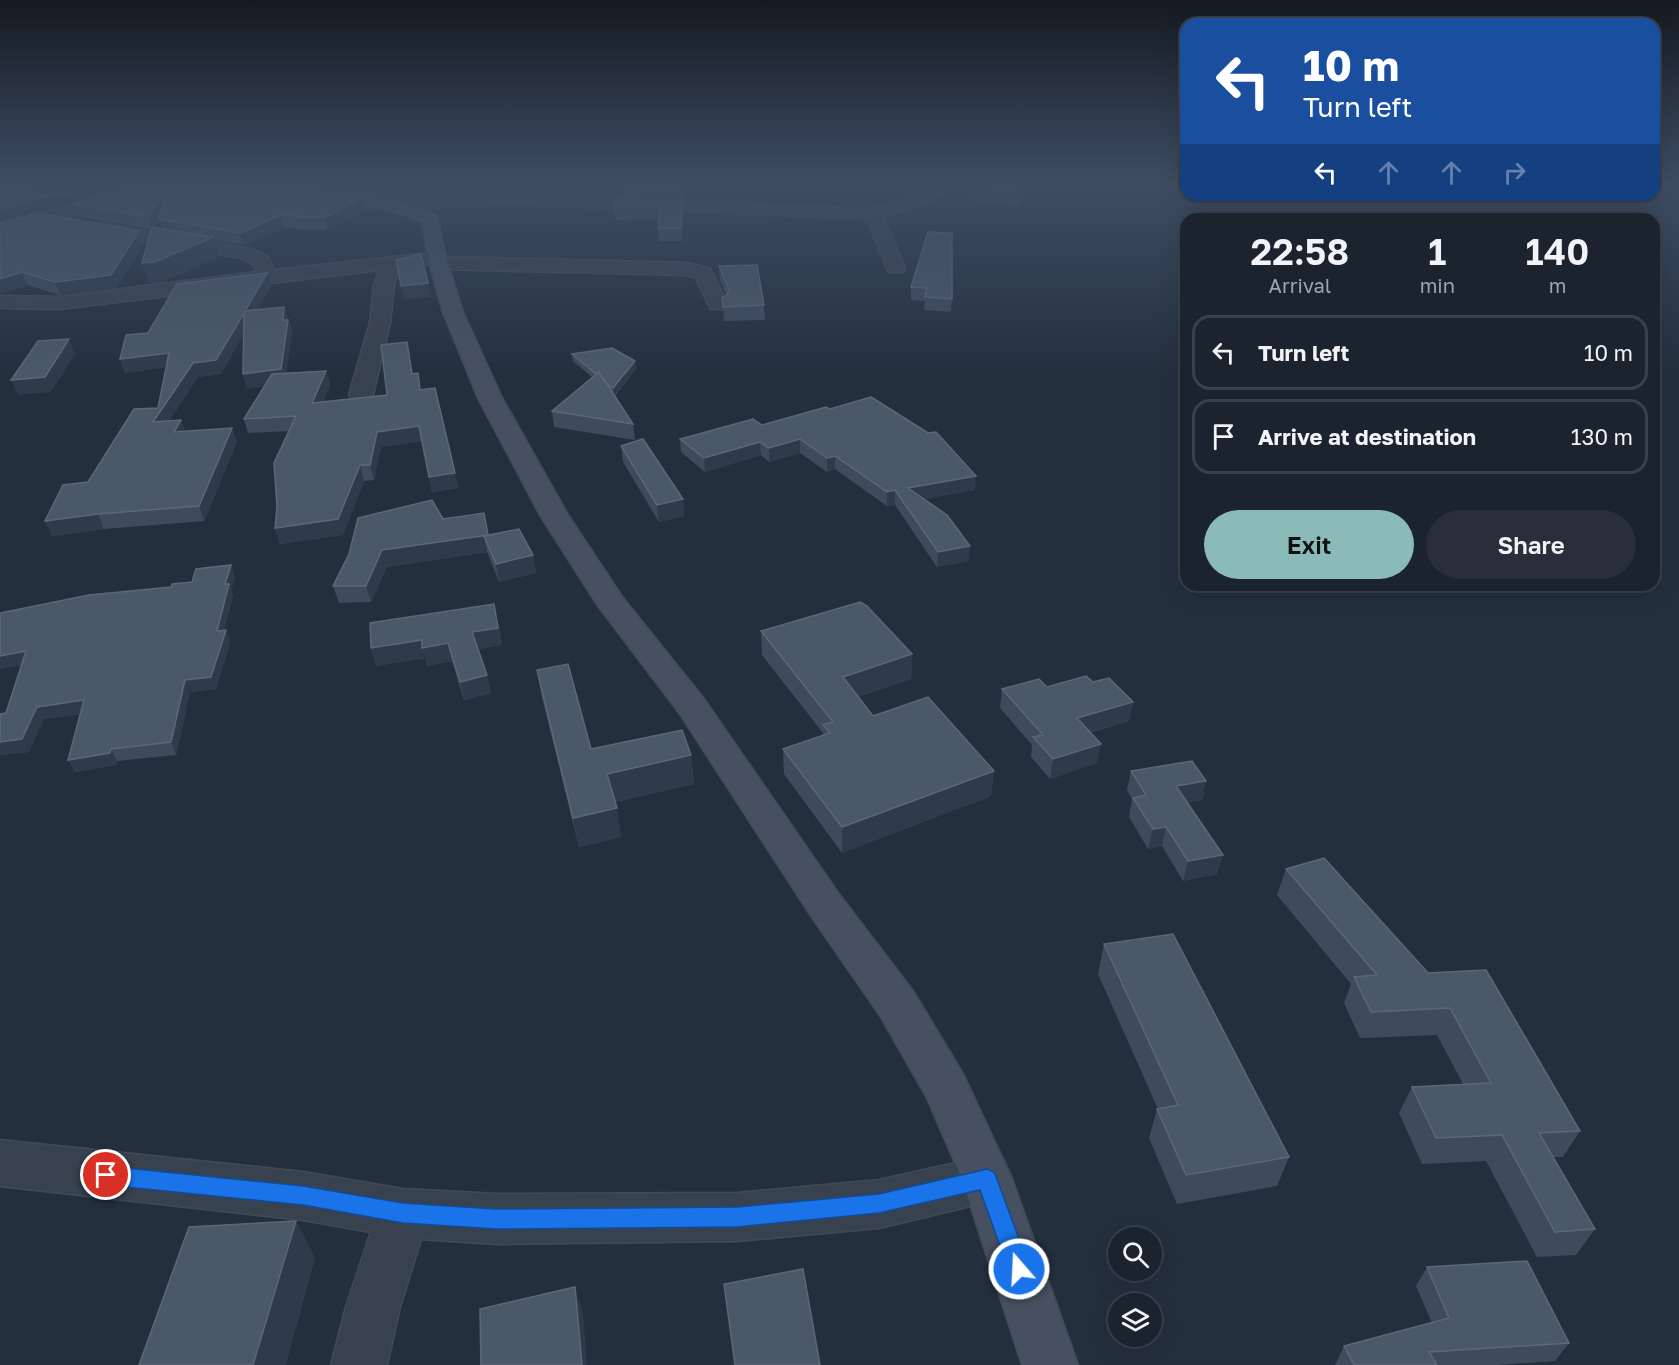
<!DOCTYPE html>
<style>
body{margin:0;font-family:"Golos Text",sans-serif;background:#282f3a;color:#f1f3f6;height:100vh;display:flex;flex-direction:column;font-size:22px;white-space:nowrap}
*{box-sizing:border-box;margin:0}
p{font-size:20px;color:#a0a4aa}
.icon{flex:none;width:33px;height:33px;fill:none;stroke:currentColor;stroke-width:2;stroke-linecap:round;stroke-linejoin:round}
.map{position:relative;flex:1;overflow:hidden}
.panel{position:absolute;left:1180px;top:213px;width:480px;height:378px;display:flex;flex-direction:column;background:#1b232e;border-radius:18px;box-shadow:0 6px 24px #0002,0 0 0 2px #39404a}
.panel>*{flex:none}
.hud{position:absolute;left:1180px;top:18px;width:480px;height:183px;border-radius:18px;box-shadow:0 6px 24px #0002,0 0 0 2px #39404a;background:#1a4fa0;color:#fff;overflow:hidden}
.fabs{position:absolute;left:1108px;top:1227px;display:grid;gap:12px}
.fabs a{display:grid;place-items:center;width:54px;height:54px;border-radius:50%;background:#1b232e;box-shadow:0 6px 24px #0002,0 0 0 2px #39404a;font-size:30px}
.pin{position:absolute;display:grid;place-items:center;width:51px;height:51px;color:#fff;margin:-26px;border:3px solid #fff;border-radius:50%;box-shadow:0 2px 6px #0007}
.me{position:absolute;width:66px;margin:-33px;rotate:341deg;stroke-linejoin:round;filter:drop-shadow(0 0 4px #0008)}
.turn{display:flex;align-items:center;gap:21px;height:126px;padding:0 24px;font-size:27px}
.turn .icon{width:78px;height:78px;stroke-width:2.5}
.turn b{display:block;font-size:42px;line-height:51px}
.lanes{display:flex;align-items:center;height:57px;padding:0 24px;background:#0003;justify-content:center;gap:30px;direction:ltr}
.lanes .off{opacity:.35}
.eta{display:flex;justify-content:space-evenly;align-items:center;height:102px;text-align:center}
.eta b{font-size:36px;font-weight:600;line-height:42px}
.button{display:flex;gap:12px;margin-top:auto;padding:12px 24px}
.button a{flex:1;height:69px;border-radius:36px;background:#8bbbb9;color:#111;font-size:24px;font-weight:600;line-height:69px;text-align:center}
.button a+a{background:#282f3a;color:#f1f3f6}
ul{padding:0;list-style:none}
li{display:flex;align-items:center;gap:18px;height:75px;margin:0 12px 9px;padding:0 12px;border:3px solid #39404a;border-radius:18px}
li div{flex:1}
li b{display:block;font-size:22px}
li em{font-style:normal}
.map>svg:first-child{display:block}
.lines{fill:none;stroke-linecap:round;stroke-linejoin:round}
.street-casing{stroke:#414a57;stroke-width:3}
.secondary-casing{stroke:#414a57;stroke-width:3}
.street{fill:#38414e;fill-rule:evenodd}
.secondary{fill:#465061;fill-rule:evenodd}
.wall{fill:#3f4b5c;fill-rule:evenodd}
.shaded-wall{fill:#2f3b4b}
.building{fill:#4b5868;stroke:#5c6777;stroke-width:1.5}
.route{fill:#1a73e8;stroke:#114b97;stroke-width:1.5}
</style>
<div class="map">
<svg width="1679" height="1365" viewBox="0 0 1679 1365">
<rect width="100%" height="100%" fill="#242f3e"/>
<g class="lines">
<g class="street-casing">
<path id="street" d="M48,182h25l-2,3 -71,19v-10z
M142,182h22l-2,3 -76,27 -86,23v-10l74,-21z
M941,182h18l-32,21 -44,14 22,51 -2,4h-14l-2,-4 -20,-49 -355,-15 -124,5 -8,-5 8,-5 124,-5 353,15c28,-2 52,-13 76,-27z
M98,223l153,26 16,7 8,14 162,-18 7,2 2,3 242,6 22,6 18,36 -3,4h-14l-16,-32 -8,-2 -247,-6 -9,-5 -33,4 -4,18 -4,37 -17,72 -4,5 -8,2 -8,-2 -4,-5 21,-72 4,-37 5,-16 -319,39 -60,-1v-12l60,1 197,-25 -4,-8 -13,-6 -148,-26 -3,-4 3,-4z
M0,1140l303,32 100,17 93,5 241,-1 142,-13 108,-24 18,7 7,16 -7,16 -18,7 -108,26 -142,13 -241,3 -75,-5 -21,68 -13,58h-56l15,-58 25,-75 -68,-12 -303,-34z"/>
</g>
<g class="secondary-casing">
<path id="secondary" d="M212,182c34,-3 69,3 102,7 42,6 85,8 123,26l9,43 17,54 39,86 66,117 55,83 81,101 137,198 72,94 50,83 49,105 66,186h-56l-60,-186 -35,-81 -46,-81 -68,-98 -133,-205 -84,-111 -56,-88 -62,-117 -35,-86 -15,-54 -5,-36 -36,-13 -167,-22z"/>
</g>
<use href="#street" class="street"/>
<use href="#secondary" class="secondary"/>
</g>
<path class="wall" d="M7,182h129l-57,19z
M306,182h120l-11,8 -14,-1 -14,8 -80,-11z
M581,182l-10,12 -31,-1 -1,-8z
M685,182l-1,17 -64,-3 -1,-8z
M915,182h23l-4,1z
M972,182h70l-23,24 -51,-6 1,-16z
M271,189l92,8 3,12 -39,21 -43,-2 -40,17 -30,-5 5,17 -58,25 -12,1 -7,-20 10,-34 -76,-13 -4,-12zM159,218v1l3,9 -8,-1z
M682,201l1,12 -1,28h-23l-1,-13 1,-9 -44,1 -1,-13z
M0,223l139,8 5,12 -28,45 -56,7 -32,-10 -28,9z
M928,232l24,67 -1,13 -27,-2 1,-9 -14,-1v-13z
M719,266l45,39 1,15 -41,1 -2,-24 4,-2 -6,-15z
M271,286l-14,24 27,-3 8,25 -6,41 40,-2 4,14 -7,17 64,-7 20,-53 6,32 9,16 37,98 -27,4 -10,-51 -41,6 -7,33 -10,1 -21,54 -63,9 -5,-16 14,-97 -41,2 -4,-14 20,-33 -17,2 -4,-14 1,-41 -23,41 -23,3 -29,44 16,10 52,11 -33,79 -100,8 -52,7 -7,-15 43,-39 70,-74 8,-41 -41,6 -5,-14 28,-26z
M572,354l63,7 1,8 -21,27 18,28 2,16 -81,-13 -2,-16 40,-34 -19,-16z
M762,425l213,65 -51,9 45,62 -32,6 -42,-62 -8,1 -52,-37 -8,3 -27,-19 -31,9 -8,-7 -56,17 -24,-20 -1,-13z
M621,446l62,53 1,17 -25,6 -36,-60z
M443,519l45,16 45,20 3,18 -37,9 -12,-30 -100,15 -16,35 -32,1 -6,-17z
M235,577l-4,13 2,6 -9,34h2l4,12 -14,47 -26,3 -14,63 -59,6 -1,4 -41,7 5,-58 -36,5 -15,33 -29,3v-41l6,-1 15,-48 -21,4v-56z
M498,622l4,23 -24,4 13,44 -27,7 -12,-39 -25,5 -2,-8 -49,8 -5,-18z
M761,631l151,23 -1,25 -53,18 15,19 121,55 -3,25 -149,57 -58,-79 -1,-25 40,-13v-3l-61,-78z
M537,670l54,79 100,6 3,29 -79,18 6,35 -42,10 -37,-149z
M1093,682l40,20 -4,19 -39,12 11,11 -4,19 -47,16 -19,-22 1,-12 -32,-37 2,-19 45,-2z
M1131,771l75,10 -4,19 -15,2 30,72 -34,7 -21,-35 -14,3 -19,-32 3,-18 -5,-9z
M1286,869l142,104 152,158 -17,26h-10l42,72 -19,26 -39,2 -51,-96 -64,3 -23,-51 13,-26 51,-3 -26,-49 -77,3 -16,-35 7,-19 -74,-89z
M1104,944l185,213 -12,29 -100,18 -28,-66 8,-29h1l-60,-135z
M1427,1267l142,76 -14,18 -58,4h-162l9,-19 88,-23 -16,-37z"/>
<path class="shaded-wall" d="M98,182h38l-57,19 -4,-12z
M391,182h8l2,7 -14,8 -3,-12z
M413,182h13l-11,8z
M574,182h7l-10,12 -1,-8z
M1028,182h14l-23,24 1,-16z
M167,187l5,10 -20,32 -4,-12z
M48,196l5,12 -53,15v-14z
M363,197l3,12 -39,21 -3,-12z
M682,201l1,12 -1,28 -1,-13z
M281,215l3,13 -40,17 -4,-12z
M139,231l5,12 -28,45 -56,7 -5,-13z
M213,237l6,20 -58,25 -12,1 -7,-20z
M22,272l6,13 -28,9v-15z
M267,273l4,13 -22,38 -4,-13z
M428,283l3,14 -27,3 -3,-14z
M284,307l8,25 -7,51 -38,5 -4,-14 40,-54z
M244,313l4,13 -27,48 -23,3 -39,59 -6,-14 40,-59z
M69,339l6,15 -24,38 -33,3 -7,-15z
M169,353l5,13 -49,7 -5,-14z
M635,361l1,8 -22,27 -1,-8z
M326,371l4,14 -14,33 -4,-15z
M181,420l5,14 -12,-2z
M419,426l3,15 -41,6 -7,33 -4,-15 7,-33z
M232,428l5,14 -33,79 -5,-15z
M800,439v14l-31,9v-14z
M760,442l1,13 -56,17 -1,-14z
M835,456v13l-8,3v-14z
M360,465l4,16 -21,54 -63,9 -5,-16z
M455,473l4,15 -27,4 -3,-15z
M976,476l-1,14 -67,12v-14z
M895,490v15l-8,1v-14z
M683,499l1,17 -25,6 -2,-17z
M484,513l7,38 -7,-15 3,16 -100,15 -16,35 -5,-16 16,-36z
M98,514l6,15 -52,7 -7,-15z
M970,546l-1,15 -32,6 1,-15z
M533,555l3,18 -37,9 -3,-18z
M231,565l4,12 -4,13 2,6 -12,47 -4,-12 8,-47z
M494,604l8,41 -26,5 -4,-18z
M226,630l4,12 -14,47 -26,3 -14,63 -5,-13 14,-62z
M422,640l26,3 4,18 -25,5 -2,-8 -49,8 -5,-18z
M26,651l6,12 -32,6v-13z
M912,654l-1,25 -68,23v-25z
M487,675l4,18 -27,7 -4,-18z
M84,700l6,13 -46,6 -15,33 -29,3v-13l37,-35z
M1133,702l-4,19 -55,16 3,-19z
M1101,744l-4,19 -47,16 3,-20z
M111,749l6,12 -1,4 -41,7 -7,-12z
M691,755l3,29 -83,19 -4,-29z
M994,771l-3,25 -149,57v-26z
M1206,781l-4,19 -30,5 4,-19z
M617,808l4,29 -42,10 -6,-29z
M1166,827l-4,19 -14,3 5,-20z
M1223,855l-6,19 -34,7 5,-20z
M296,1221l19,37 -29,107h-33z
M575,1287l8,28 4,50h-5z"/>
<path class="building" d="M0,182l48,14 -48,13z
M45,182h53l-23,7z
M141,182h51l79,7 8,-3 84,11 -39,21 -43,-3 -41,18 -81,-14 9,-33 -20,31 -76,-13z
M357,182h34l-7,3z
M542,182h32l-4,4 -31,-1z
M621,182h63l-1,9 -64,-3z
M972,182h56l-8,8 -51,-6z
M616,198l66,3 -1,27h-23l2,-22 -46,1z
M39,213l100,18 -28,44 -56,7 -33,-10 -22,7v-56z
M152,227l61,10 -58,25 -13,1z
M928,232l24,1v66l-27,-2 2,-9 -16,-1z
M421,254l7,29 -27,3 -5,-26z
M757,265l7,40 -41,2 -1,-10 4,-1 3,-6 -10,-24z
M267,273l-22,38 39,-4 -1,13h5l-7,49 -38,5 1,-61 -28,47 -23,3 -40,59 28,-2 -7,12 58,-4 -33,78 -101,8 -53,7 18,-36 25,-3 46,-73 24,-1 11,-55 -49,6 6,-24 22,-2 29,-49z
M69,339l-24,38 -34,3 27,-39z
M407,342l5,32 6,-1 2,17 15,-2 20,85 -26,4 -10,-51 -42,6 -7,33h-10l-22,54 -63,9 2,-21 -3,-44 22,-47 -52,3 28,-45 54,-3 -14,32 75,-8 -6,-50z
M612,348l23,13 -22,27 -8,-6 -6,-10 -3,2 -24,-20z
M599,372l34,52 -81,-13z
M871,397l57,36 8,-1 40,44 -68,12 39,27 23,31 -32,6 -43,-62 -8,2 -52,-36 -8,2 -27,-19 -31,9 -9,-6 -56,16 -24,-19 73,-20 9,6 64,-18 4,2z
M643,439l40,60 -26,6 -36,-59z
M432,500l11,19 41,-6 4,22 -106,15 -16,36h-33l16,-32 9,-36z
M519,529l14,26 -37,9 -12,-28z
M231,565l-6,19h4l-12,47 9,-1 -15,47 -26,3 -14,62 -60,7 -1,4 -42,7 16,-60 -47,7 -15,32 -22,3v-28l6,-1 20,-62 -26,5v-43l89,-18 82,-8 1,-3 20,-2 4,-13z
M860,602l7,4 45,48 -69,23 30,39 55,-19 66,74 -152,56 -59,-78 47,-16 -7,-8 10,-3 -72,-91z
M494,604l4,24 -26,4 15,43 -27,7 -12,-39 -26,5v-8l-51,8 -1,-25z
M568,664l23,85 91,-19 9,25 -84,19 10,34 -44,10 -36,-148z
M1086,676l7,6 16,-4 24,24 -56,16 24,26 -48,15 -20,-22 10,-2 -41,-46 37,-10 8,8z
M1192,761l14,20 -30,5 47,69 -35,6 -22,-34 -13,2 -20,-31 13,-3 -15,-24z
M1324,858l104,115 58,-3 94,161 -41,2 56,96 -40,3 -53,-97 -66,3 -24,-51 79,-4 -41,-75 -79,4 -17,-35 23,-2 -91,-106z
M1173,934l116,223 -103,18 -29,-66 21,-4 -74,-161z
M296,1221l-43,144h-114l50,-138z
M1527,1261l42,82 -140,9 8,13h-83l-10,-19 105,-28 -22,-51z
M803,1269l17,96h-85l-11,-81z
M575,1287l7,78h-101l-1,-56z"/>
<linearGradient id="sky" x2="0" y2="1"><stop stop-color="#141a22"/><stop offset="0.49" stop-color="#3f4d63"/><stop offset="1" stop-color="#3f4d63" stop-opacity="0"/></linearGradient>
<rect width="1679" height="373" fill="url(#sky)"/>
<path class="route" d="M106,1166l197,20 100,17 93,6 241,-2 142,-13 108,-25 7,3 3,7 33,90 -4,8 -7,3 -8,-3 -31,-87 -101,23 -142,14 -241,2 -93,-6 -100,-18 -197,-20 -8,-3 -3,-7 3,-7z"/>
</svg>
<div class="fabs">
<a><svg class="icon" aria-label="search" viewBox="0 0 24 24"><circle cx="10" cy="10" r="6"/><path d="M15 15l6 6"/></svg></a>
<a><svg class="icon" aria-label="layers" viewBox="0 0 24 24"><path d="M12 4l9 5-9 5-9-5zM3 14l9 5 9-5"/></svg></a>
</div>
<div class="pin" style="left:106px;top:1175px;background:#d93025"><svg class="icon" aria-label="arrive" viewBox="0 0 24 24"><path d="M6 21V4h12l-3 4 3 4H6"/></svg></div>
<svg class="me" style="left:1019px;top:1269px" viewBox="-20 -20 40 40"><circle r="17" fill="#1a73e8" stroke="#fff" stroke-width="3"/><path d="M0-11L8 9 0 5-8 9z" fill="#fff"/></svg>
<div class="hud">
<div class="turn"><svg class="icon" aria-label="left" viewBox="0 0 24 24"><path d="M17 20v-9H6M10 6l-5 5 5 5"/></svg><div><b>10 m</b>Turn left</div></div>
<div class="lanes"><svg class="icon" aria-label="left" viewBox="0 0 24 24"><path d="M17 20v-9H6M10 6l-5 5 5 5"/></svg><svg class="icon off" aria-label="ahead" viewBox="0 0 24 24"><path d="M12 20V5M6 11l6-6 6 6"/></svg><svg class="icon off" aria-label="ahead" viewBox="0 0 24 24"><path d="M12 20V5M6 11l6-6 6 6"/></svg><svg class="icon off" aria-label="right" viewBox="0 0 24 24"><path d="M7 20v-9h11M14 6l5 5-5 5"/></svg></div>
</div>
<section class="panel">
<div class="eta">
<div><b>22:58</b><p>Arrival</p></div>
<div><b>1</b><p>min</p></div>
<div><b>140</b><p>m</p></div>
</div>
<ul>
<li><svg class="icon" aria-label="left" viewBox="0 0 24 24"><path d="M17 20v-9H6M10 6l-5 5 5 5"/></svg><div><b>Turn left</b></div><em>10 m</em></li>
<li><svg class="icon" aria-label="arrive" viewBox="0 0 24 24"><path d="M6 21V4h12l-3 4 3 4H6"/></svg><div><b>Arrive at destination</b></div><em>130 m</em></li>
</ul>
<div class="button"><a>Exit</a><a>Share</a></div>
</section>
</div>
